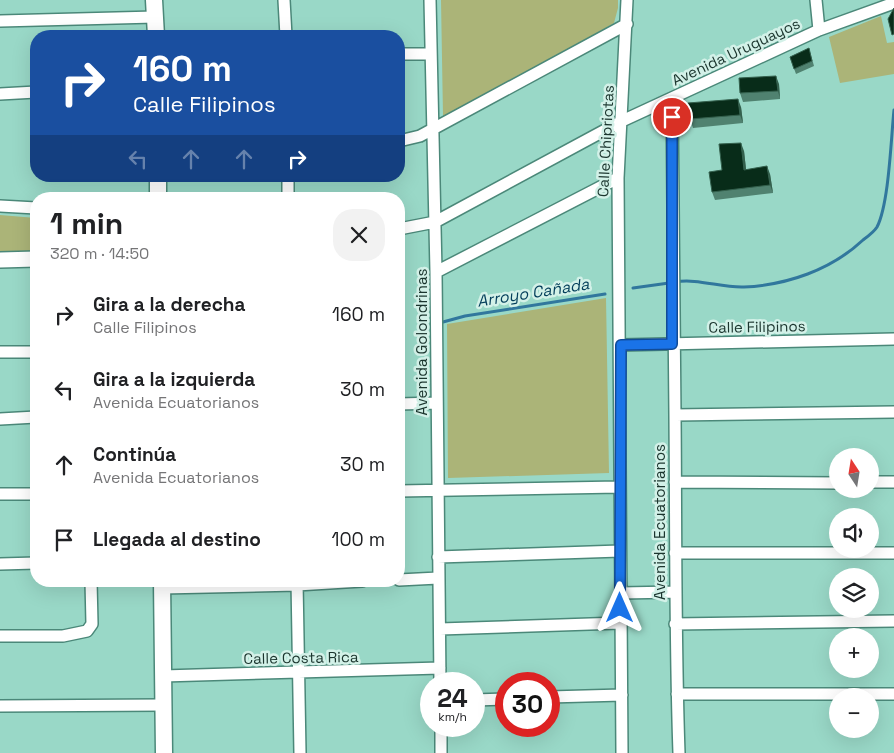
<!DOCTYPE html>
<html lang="es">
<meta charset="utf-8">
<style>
body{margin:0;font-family:"Space Grotesk",sans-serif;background:#f2f2f2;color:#202124;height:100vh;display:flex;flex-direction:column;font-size:19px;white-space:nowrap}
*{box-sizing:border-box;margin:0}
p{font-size:16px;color:#757577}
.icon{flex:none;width:28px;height:28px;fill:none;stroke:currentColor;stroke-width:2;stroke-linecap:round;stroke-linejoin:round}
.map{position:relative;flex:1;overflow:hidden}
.panel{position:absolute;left:30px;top:192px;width:375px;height:395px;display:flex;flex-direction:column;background:#fff;border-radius:20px;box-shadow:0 5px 20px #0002}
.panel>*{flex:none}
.banner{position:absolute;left:30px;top:30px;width:375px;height:152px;border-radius:20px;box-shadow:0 5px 20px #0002;background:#1a4fa0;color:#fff;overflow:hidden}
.needle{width:32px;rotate:348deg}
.tools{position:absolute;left:829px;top:448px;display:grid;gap:10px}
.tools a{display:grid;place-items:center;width:50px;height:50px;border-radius:50%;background:#fff;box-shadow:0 5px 20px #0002;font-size:25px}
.speed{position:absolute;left:420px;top:672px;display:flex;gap:10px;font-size:25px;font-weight:700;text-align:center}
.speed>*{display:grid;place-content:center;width:65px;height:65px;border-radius:50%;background:#fff;box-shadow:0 5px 20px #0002;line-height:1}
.speed small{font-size:12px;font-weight:400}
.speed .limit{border:8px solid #d22;background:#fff;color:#111}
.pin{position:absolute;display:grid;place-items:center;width:42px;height:42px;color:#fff;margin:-21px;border:2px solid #fff;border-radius:50%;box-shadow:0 1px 5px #0007}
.me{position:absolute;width:55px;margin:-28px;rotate:0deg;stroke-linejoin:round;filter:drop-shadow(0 0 4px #0008)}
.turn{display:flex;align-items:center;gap:18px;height:105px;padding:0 20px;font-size:22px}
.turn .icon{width:65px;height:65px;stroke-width:2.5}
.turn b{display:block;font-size:35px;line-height:42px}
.lanes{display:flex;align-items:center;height:48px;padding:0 20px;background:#0003;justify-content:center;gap:25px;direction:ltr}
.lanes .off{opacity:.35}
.round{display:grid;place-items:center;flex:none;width:52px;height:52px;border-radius:20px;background:#f2f2f2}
.headline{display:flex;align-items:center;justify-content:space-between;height:85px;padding:0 20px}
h1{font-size:30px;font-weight:800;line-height:38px}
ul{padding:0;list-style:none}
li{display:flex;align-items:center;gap:15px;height:75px;padding:0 20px}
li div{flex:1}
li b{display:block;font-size:19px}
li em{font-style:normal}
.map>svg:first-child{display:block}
.green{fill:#abb478}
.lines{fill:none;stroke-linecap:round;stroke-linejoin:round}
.stream{stroke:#31779d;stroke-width:3}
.minor-casing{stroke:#4b8879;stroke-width:14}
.tertiary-casing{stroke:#4b8879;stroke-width:18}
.secondary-casing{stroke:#4b8879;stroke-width:19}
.minor{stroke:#fff;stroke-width:11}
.tertiary{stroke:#fff;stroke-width:15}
.secondary{stroke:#fff;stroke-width:16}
.wall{fill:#508270}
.shaded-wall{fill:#34604d}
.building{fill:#082c19;stroke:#34604d}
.route-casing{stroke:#114b97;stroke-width:12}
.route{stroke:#1a73e8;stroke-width:9}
.labels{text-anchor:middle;stroke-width:5;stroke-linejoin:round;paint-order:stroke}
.street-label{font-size:15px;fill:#1b352e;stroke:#d3f1e8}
.water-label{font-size:16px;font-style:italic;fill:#033e5a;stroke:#d3f1e8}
</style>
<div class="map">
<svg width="894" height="753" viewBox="0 0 894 753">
<rect width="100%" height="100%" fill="#99d8c7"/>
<path class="green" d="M441,0h177v8l-4,15 -150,88 -21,5z
M881,16l6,27 7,-1v32l-54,9 -11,-46z
M0,215l36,3v33l-36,1z
M606,298l3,175 -161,5 -1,-154z"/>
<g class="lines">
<path class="stream" d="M675,282c23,-4 46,6 69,5 43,-2 87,-17 119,-47 4,-3 11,-8 14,-13 12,-23 14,-89 17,-117
M633,288l36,-5
M443,322l22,-6 140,-22"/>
<g class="minor-casing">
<path id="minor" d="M284,0l2,36
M430,0l6,272 4,412
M816,0l3,30
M0,21l155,-4
M399,54h30
M0,94l36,-2
M672,98c0,106 1,212 3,318 1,112 0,225 4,337
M399,141l21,-5 207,-112
M288,176v23
M0,206l36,2
M399,229l36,-7 187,-101 197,-91 75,-27
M436,272l182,-94
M621,345l273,-6
M0,352h36
M399,404l38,-1
M675,415l219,-3
M0,419l36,-2
M675,482l163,1
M870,482h24
M399,491l220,-4
M0,494h36
M675,553h219
M438,557l182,-6
M0,564l36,-1
M399,580l39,-2
M297,581l3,172
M162,588l135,-3 65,-4
M621,593l54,-1
M675,624l219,-3
M440,629l180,-6
M0,636h63l24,-5 5,-7 -1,-43
M163,676l277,-8
M677,694h217
M549,697l73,-2
M474,700l32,-1
M0,706l163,-1
M441,726v27
M622,753l-4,-575 9,-178"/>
</g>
<g class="tertiary-casing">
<path id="tertiary" d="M0,260l36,-1"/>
</g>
<g class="secondary-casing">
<path id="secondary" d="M154,0l2,36
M158,176v23
M162,581l2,172"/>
</g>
<use href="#minor" class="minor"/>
<use href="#tertiary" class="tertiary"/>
<use href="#secondary" class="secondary"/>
</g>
<path class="wall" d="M809,48l5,18 -18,8 -6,-17z
M779,84l1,15 -37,3 -3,-9z
M741,107l2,16 -50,5 -3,-9z
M744,151l2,18 24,5 3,19 -58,7 -3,-8 10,-22z"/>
<path class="shaded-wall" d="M776,76l3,8 1,15 -2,-8z
M738,99l3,8 2,16 -3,-8z
M741,143l3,8 3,27 -3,-8z
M767,166l3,8 3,19 -3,-8z"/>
<path class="building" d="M894,8v26l-2,1 -4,-16z
M809,48l3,13 -18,8 -4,-12z
M776,76l2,15 -38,2 -1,-15z
M738,99l2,16 -50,4 -2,-16z
M741,143l3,27 23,-4 3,19 -58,7 -3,-20 13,-2 -3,-26z"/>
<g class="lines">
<g class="route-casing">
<path id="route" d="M620,608l1,-263 51,-1v-227"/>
</g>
<use href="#route" class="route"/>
</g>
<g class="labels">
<g class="street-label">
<text transform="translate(736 52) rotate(-25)" y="5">Avenida Uruguayos</text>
<text transform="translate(606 141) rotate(-87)" y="5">Calle Chipriotas</text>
<text transform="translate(757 327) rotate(-1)" y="5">Calle Filipinos</text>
<text transform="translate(422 342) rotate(-90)" y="5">Avenida Golondrinas</text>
<text transform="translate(660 522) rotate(-90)" y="5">Avenida Ecuatorianos</text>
<text transform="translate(301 658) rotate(-1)" y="5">Calle Costa Rica</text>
</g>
<g class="water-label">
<text transform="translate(533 292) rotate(-9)" y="6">Arroyo Cañada</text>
</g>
</g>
</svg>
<div class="tools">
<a><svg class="needle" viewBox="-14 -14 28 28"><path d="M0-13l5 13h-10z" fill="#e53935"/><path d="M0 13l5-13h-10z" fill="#757577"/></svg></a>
<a><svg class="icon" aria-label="sound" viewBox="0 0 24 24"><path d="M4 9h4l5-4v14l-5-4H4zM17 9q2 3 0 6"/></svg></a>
<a><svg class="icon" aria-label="layers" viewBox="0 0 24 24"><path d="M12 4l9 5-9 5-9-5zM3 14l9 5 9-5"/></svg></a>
<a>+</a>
<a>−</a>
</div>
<div class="speed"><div>24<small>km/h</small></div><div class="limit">30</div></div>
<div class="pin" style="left:672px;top:117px;background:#d93025"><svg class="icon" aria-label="arrive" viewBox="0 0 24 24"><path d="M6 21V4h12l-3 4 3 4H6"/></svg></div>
<svg class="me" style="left:620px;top:608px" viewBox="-20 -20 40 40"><path d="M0-17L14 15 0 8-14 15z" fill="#1a73e8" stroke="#fff" stroke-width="4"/></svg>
<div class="banner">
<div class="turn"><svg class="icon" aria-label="right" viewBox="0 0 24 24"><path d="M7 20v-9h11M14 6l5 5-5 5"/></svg><div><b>160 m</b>Calle Filipinos</div></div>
<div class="lanes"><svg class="icon off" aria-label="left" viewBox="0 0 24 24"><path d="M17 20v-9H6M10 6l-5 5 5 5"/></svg><svg class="icon off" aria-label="ahead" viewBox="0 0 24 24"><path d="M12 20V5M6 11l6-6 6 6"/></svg><svg class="icon off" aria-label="ahead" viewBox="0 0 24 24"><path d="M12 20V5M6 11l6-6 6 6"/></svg><svg class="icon" aria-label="right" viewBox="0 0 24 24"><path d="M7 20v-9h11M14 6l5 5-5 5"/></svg></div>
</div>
<section class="panel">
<div class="headline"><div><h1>1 min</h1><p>320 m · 14:50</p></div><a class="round"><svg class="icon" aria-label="close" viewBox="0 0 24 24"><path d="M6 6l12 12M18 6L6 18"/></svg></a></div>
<ul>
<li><svg class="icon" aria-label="right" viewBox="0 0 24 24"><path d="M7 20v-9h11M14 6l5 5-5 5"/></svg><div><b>Gira a la derecha</b><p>Calle Filipinos</p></div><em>160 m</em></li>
<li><svg class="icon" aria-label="left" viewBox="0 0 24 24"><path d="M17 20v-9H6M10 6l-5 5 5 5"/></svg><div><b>Gira a la izquierda</b><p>Avenida Ecuatorianos</p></div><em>30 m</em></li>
<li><svg class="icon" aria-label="ahead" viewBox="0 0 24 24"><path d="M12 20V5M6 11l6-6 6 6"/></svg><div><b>Continúa</b><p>Avenida Ecuatorianos</p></div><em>30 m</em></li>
<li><svg class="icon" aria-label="arrive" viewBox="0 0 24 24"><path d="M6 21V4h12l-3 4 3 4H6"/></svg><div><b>Llegada al destino</b></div><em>100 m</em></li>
</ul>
</section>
</div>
